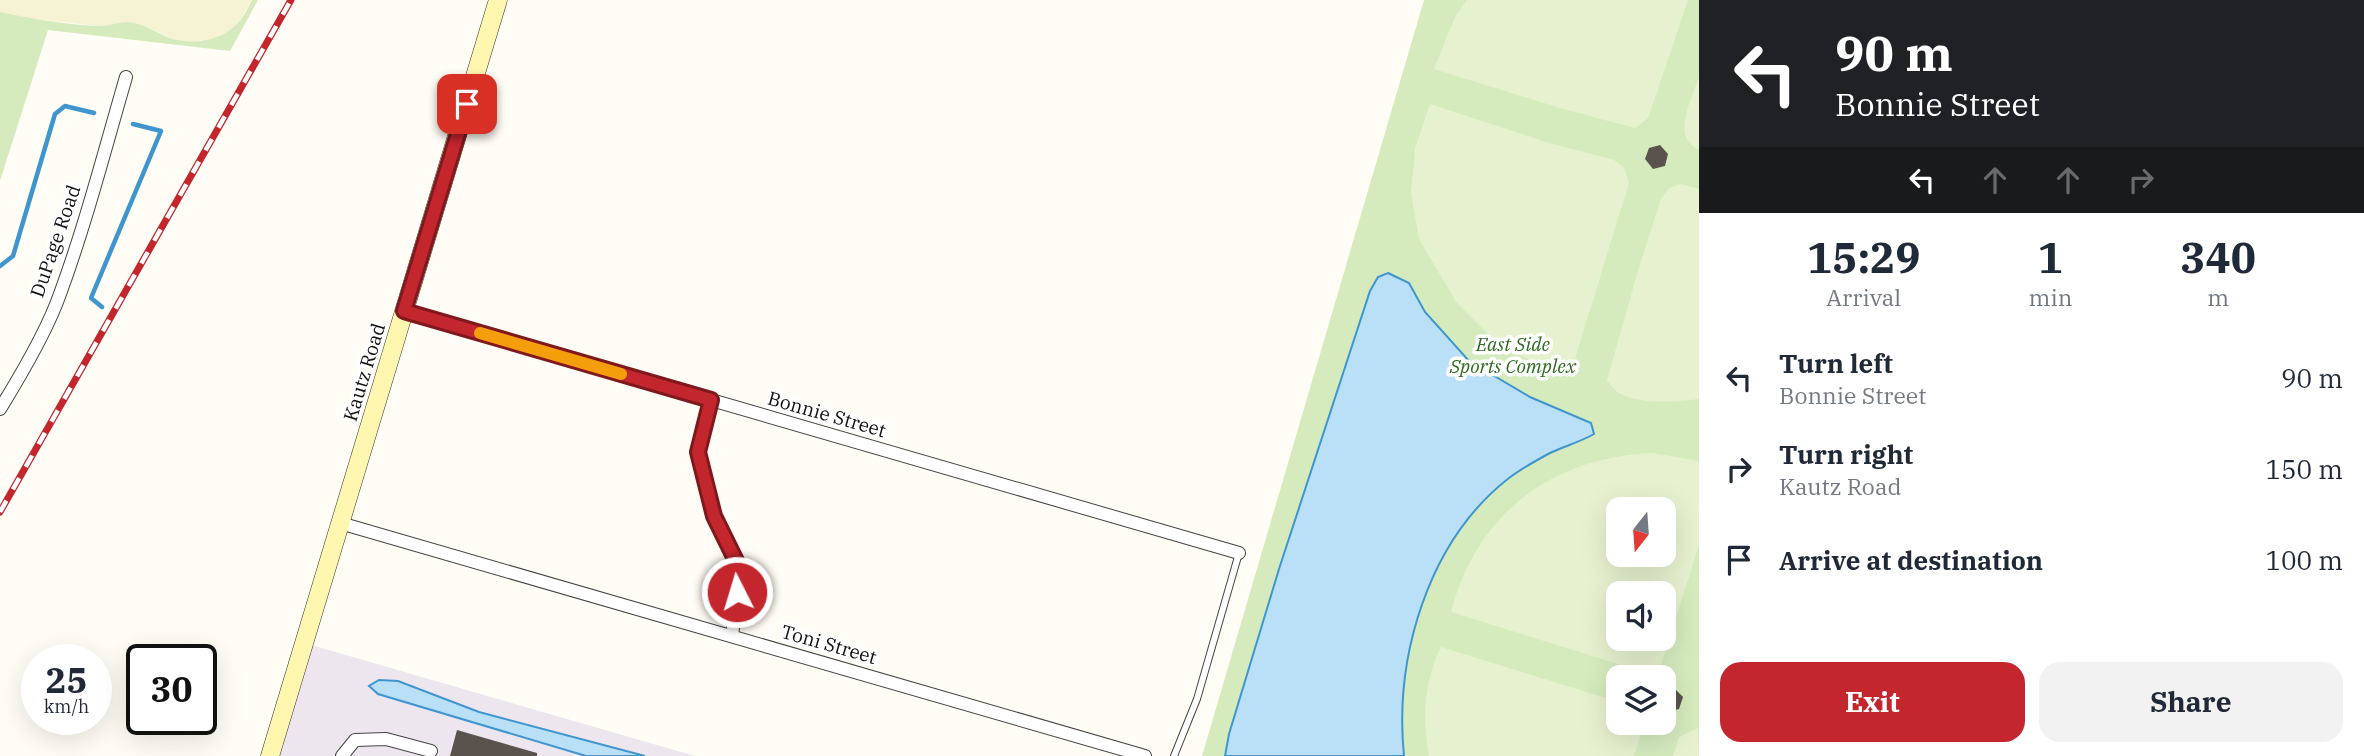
<!DOCTYPE html>
<style>
body{margin:0;font-family:"IBM Plex Serif",serif;background:#f2f2f3;color:#1f2937;height:100vh;display:flex;flex-direction:column;font-size:26px;white-space:nowrap}
*{box-sizing:border-box;margin:0}
p{font-size:23px;color:#747a83}
.icon{flex:none;width:38px;height:38px;fill:none;stroke:currentColor;stroke-width:2;stroke-linecap:round;stroke-linejoin:round}
.map{position:relative;flex:1;overflow:hidden}
.side{display:flex;flex-direction:column;background:#fff;width:665px}
.side>*{flex:none}
.top-card{background:#202124;color:#fff;overflow:hidden}
.needle{width:46px;rotate:197deg}
.buttons{position:absolute;left:1606px;top:497px;display:grid;gap:14px}
.buttons a{display:grid;place-items:center;width:70px;height:70px;border-radius:14px;background:#fff;box-shadow:0 7px 28px #0002;font-size:35px}
.speed{position:absolute;left:21px;top:644px;display:flex;gap:14px;font-size:35px;font-weight:700;text-align:center}
.speed>*{display:grid;place-content:center;width:91px;height:91px;border-radius:50%;background:#fff;box-shadow:0 7px 28px #0002;line-height:1}
.speed small{font-size:18px;font-weight:400}
.speed .limit{border:4px solid #111;border-radius:10px;background:#fff;color:#111}
.pin{position:absolute;display:grid;place-items:center;width:60px;height:60px;color:#fff;margin:-30px;border-radius:14px;box-shadow:0 4px 10px #0006}
.me{position:absolute;width:77px;margin:-38px;rotate:355deg;stroke-linejoin:round;filter:drop-shadow(0 0 5px #0008)}
.turn{display:flex;align-items:center;gap:24px;height:147px;padding:0 21px;font-size:32px}
.turn .icon{width:91px;height:91px;stroke-width:2.5}
.turn b{display:block;font-size:49px;line-height:60px}
.lanes{display:flex;align-items:center;height:66px;padding:0 21px;background:#0003;justify-content:center;gap:35px;direction:ltr}
.lanes .off{opacity:.35}
.eta{display:flex;justify-content:space-evenly;align-items:center;height:119px;text-align:center}
.eta b{font-size:42px;font-weight:800;line-height:49px}
.cta{display:flex;gap:14px;margin-top:auto;padding:14px 21px}
.cta a{flex:1;height:80px;border-radius:21px;background:#c4262e;color:#fff;font-size:28px;font-weight:800;line-height:80px;text-align:center}
.cta a+a{background:#f2f2f3;color:#1f2937}
ul{padding:0;list-style:none}
li{display:flex;align-items:center;gap:21px;height:91px;padding:0 21px}
li div{flex:1}
li b{display:block;font-size:26px}
li em{font-style:normal}
main{display:flex;flex:1;min-height:0}
.map>svg:first-child{display:block}
.industrial{fill:#eee6ef}
.farmland{fill:#f6f3d4}
.green{fill:#d5ebbd;fill-rule:evenodd}
.pitch{fill:#e6f2cf;fill-rule:evenodd}
.water{fill:#b9e0f7;stroke:#3f96cf;stroke-width:2}
.lines{fill:none;stroke-linecap:round;stroke-linejoin:round}
.stream{stroke:#3f96cf;stroke-width:4.5}
.building{fill:#5a524d}
.lane-casing{stroke:#444;stroke-width:8}
.street-casing{stroke:#444;stroke-width:14}
.secondary-casing{stroke:#333;stroke-width:19}
.lane{stroke:#fff;stroke-width:6}
.street{stroke:#fff;stroke-width:12}
.secondary{stroke:#fff6b0;stroke-width:18}
.rail-casing{stroke:#c4262e;stroke-width:7}
.rail{stroke:#fff;stroke-width:4.5;stroke-dasharray:13;stroke-linecap:butt}
.route-casing{stroke:#7f191e;stroke-width:18}
.route{stroke:#c4262e;stroke-width:12}
.slow{stroke:#f59e0b;stroke-width:12}
.labels{text-anchor:middle;stroke-width:7;stroke-linejoin:round;paint-order:stroke}
.street-label{font-size:19px;fill:#111;stroke:#fff}
.park-label{font-size:19px;font-style:italic;fill:#2f6b1f;stroke:#fff}
</style>
<main>
<div class="map">
<svg width="1699" height="756" viewBox="0 0 1699 756">
<rect width="100%" height="100%" fill="#fffdf5"/>
<path class="industrial" d="M308,644l387,112h-420z"/>
<path class="farmland" d="M0,0h252l-15,25 -10,7 -16,7 -22,3 -16,-3 -21,-10 -25,-7 -16,4h-13l-64,-7 -34,-7z"/>
<path class="green" d="M252,0h6l-28,51 -182,-21 -48,151v-169c33,7 68,13 101,14 9,0 18,-4 27,-4 16,1 30,12 45,17 21,6 50,1 65,-16 6,-7 10,-15 14,-23z
M1424,0h275v756h-497zM1619,509h45v46h-45zM1619,593h45v46h-45zM1619,677h45v46h-45z"/>
<path class="pitch" d="M1467,0h221l-40,118 -13,10 -75,-20 -126,-39 21,-52z
M1699,77v73c-29,-14 -7,-50 0,-73z
M1430,104l116,38 68,18 10,8 5,15 -59,192 -40,-15 -35,-19 -38,-38 -38,-64 -8,-46 4,-44z
M1681,184l18,5v210c-24,3 -58,6 -80,-6 -5,-3 -9,-9 -12,-13l33,-116 21,-65 8,-11z
M1653,453l46,8v84l-38,120 -14,8 -196,-61c26,-99 101,-155 202,-159zM1664,509v46h-45v-46zM1664,593v46h-45v-46z
M1441,647l178,55v21h23l2,2 -10,31h-205c-7,-36 -5,-76 12,-109z
M1698,728l1,28h-26l6,-19z"/>
<path class="water" d="M1388,273l21,10 16,29 44,49 61,36 61,26 3,11c-14,8 -29,12 -44,19 -13,7 -29,16 -41,25 -81,63 -115,179 -105,278h-179l4,-22 50,-165 91,-278 8,-14z
M379,680l19,1 81,31 166,44h-59l-208,-62 -9,-8z"/>
<g class="lines">
<path class="stream" d="M0,266l13,-10 42,-142 10,-8 29,7
M102,307l-11,-9 70,-167 -28,-7"/>
</g>
<path class="building" d="M1660,145l8,9 -3,12 -12,3 -8,-10 4,-11z
M1675,689l8,8 -4,12 -11,3 -4,-4v-17z
M457,730l80,23v3h-87z"/>
<g class="lines">
<g class="lane-casing">
<path id="lane" d="M1174,756l23,-57 42,-146"/>
</g>
<g class="street-casing">
<path id="street" d="M404,311l835,242
M711,400l-13,52 16,64 26,53 -8,67
M0,409c21,-34 47,-78 60,-115 26,-71 45,-145 66,-217
M340,523l805,233
M342,756l13,-16 31,-1 45,12"/>
</g>
<g class="secondary-casing">
<path id="secondary" d="M270,756l228,-756"/>
</g>
<use href="#lane" class="lane"/>
<use href="#street" class="street"/>
<use href="#secondary" class="secondary"/>
<g class="rail-casing">
<path id="rail" d="M0,512l291,-512"/>
</g>
<use href="#rail" class="rail"/>
</g>
<g class="lines">
<g class="route-casing">
<path id="route" d="M467,104l-63,207 307,89 -13,52 16,64 26,53 -3,23"/>
</g>
<use href="#route" class="route"/>
<path class="slow" d="M480,333l141,41"/>
</g>
<g class="labels">
<g class="street-label">
<text transform="translate(55 241) rotate(-71)" y="7">DuPage Road</text>
<text transform="translate(364 372) rotate(-73)" y="7">Kautz Road</text>
<text transform="translate(827 414) rotate(16)" y="7">Bonnie Street</text>
<text transform="translate(829 644) rotate(16)" y="7">Toni Street</text>
</g>
<g class="park-label">
<text x="1513" y="351">East Side<tspan x="1513" dy="22">Sports Complex</tspan></text>
</g>
</g>
</svg>
<div class="buttons">
<a><svg class="needle" viewBox="-14 -14 28 28"><path d="M0-13l5 13h-10z" fill="#e53935"/><path d="M0 13l5-13h-10z" fill="#747a83"/></svg></a>
<a><svg class="icon" aria-label="sound" viewBox="0 0 24 24"><path d="M4 9h4l5-4v14l-5-4H4zM17 9q2 3 0 6"/></svg></a>
<a><svg class="icon" aria-label="layers" viewBox="0 0 24 24"><path d="M12 4l9 5-9 5-9-5zM3 14l9 5 9-5"/></svg></a>
</div>
<div class="speed"><div>25<small>km/h</small></div><div class="limit">30</div></div>
<div class="pin" style="left:467px;top:104px;background:#d93025"><svg class="icon" aria-label="arrive" viewBox="0 0 24 24"><path d="M6 21V4h12l-3 4 3 4H6"/></svg></div>
<svg class="me" style="left:737px;top:592px" viewBox="-20 -20 40 40"><circle r="17" fill="#c4262e" stroke="#fff" stroke-width="3"/><path d="M0-11L8 9 0 5-8 9z" fill="#fff"/></svg>
</div>
<section class="side">
<div class="top-card">
<div class="turn"><svg class="icon" aria-label="left" viewBox="0 0 24 24"><path d="M17 20v-9H6M10 6l-5 5 5 5"/></svg><div><b>90 m</b>Bonnie Street</div></div>
<div class="lanes"><svg class="icon" aria-label="left" viewBox="0 0 24 24"><path d="M17 20v-9H6M10 6l-5 5 5 5"/></svg><svg class="icon off" aria-label="ahead" viewBox="0 0 24 24"><path d="M12 20V5M6 11l6-6 6 6"/></svg><svg class="icon off" aria-label="ahead" viewBox="0 0 24 24"><path d="M12 20V5M6 11l6-6 6 6"/></svg><svg class="icon off" aria-label="right" viewBox="0 0 24 24"><path d="M7 20v-9h11M14 6l5 5-5 5"/></svg></div>
</div>
<div class="eta">
<div><b>15:29</b><p>Arrival</p></div>
<div><b>1</b><p>min</p></div>
<div><b>340</b><p>m</p></div>
</div>
<ul>
<li><svg class="icon" aria-label="left" viewBox="0 0 24 24"><path d="M17 20v-9H6M10 6l-5 5 5 5"/></svg><div><b>Turn left</b><p>Bonnie Street</p></div><em>90 m</em></li>
<li><svg class="icon" aria-label="right" viewBox="0 0 24 24"><path d="M7 20v-9h11M14 6l5 5-5 5"/></svg><div><b>Turn right</b><p>Kautz Road</p></div><em>150 m</em></li>
<li><svg class="icon" aria-label="arrive" viewBox="0 0 24 24"><path d="M6 21V4h12l-3 4 3 4H6"/></svg><div><b>Arrive at destination</b></div><em>100 m</em></li>
</ul>
<div class="cta"><a>Exit</a><a>Share</a></div>
</section>
</main>
